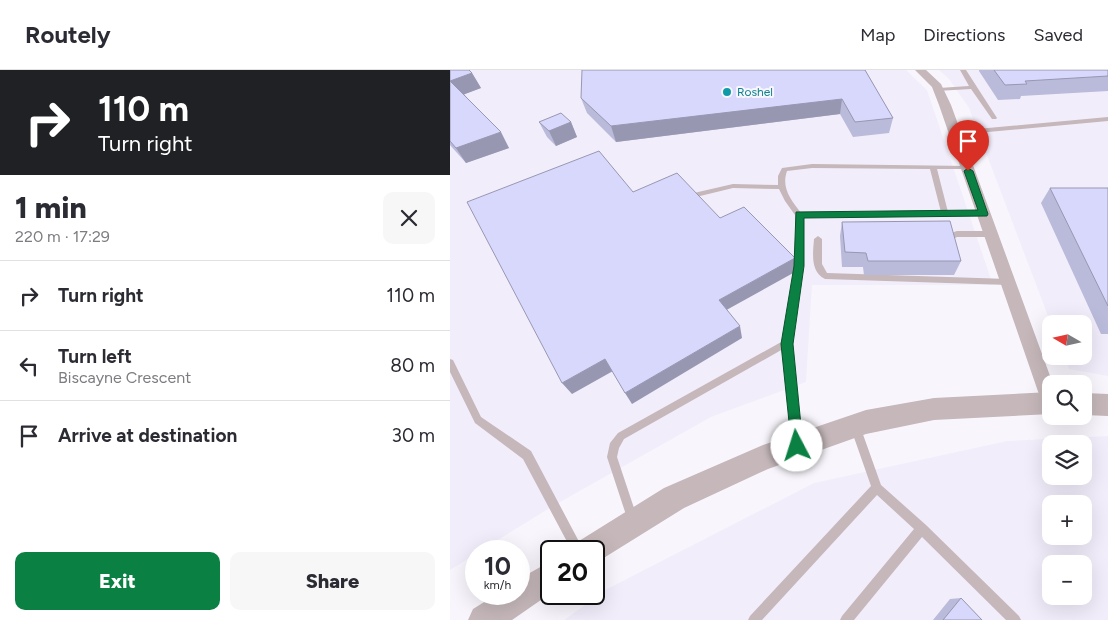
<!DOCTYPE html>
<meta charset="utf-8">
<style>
body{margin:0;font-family:Figtree,sans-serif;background:#f7f7f7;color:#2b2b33;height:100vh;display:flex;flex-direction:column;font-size:19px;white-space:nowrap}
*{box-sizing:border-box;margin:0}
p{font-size:16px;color:#7c7c81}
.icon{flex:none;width:28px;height:28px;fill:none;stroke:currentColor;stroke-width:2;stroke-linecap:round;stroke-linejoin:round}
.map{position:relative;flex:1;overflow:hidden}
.details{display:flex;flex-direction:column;background:#fff;width:450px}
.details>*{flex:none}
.guide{background:#202124;color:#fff;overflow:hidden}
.needle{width:32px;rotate:279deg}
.tools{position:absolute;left:592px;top:245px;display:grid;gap:10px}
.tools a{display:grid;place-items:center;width:50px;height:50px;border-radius:10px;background:#fff;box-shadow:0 5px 20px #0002;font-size:25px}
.speed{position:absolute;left:15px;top:470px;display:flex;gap:10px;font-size:25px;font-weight:700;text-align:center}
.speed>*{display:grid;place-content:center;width:65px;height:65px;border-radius:50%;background:#fff;box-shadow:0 5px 20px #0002;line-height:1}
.speed small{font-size:12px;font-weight:400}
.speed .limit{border:2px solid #111;border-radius:8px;background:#fff;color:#111}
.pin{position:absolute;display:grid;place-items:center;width:42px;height:42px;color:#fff;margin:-51px -21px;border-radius:50% 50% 50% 0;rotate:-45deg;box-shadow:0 0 5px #0007}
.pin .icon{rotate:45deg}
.me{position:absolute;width:55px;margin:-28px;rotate:355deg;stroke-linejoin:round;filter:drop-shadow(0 0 4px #0008)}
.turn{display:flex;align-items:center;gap:18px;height:105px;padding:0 15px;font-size:22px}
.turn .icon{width:65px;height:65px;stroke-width:2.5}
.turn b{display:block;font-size:35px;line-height:42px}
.round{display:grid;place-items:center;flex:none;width:52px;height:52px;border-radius:10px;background:#f7f7f7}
.headline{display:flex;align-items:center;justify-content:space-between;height:85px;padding:0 15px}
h1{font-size:30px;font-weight:800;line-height:38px}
.action{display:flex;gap:10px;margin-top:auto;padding:10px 15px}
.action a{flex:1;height:58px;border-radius:10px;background:#0b8043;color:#fff;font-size:20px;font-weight:800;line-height:58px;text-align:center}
.action a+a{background:#f7f7f7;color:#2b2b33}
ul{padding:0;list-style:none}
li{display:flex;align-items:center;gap:15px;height:70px;padding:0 15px;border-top:1px solid #e1e1e2}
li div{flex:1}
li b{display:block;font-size:19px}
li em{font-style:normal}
header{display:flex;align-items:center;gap:30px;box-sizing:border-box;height:70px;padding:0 25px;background:#fff;border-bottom:1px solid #e1e1e2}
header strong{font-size:24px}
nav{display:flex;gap:28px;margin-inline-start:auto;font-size:18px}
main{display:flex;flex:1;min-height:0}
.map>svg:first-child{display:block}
.built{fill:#f2edfb;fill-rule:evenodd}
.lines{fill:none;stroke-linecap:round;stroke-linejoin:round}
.service{fill:#c5b7ba;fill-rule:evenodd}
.minor{fill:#c5b7ba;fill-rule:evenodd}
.tertiary{fill:#c5b7ba;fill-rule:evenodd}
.wall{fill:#babada}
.shaded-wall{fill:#9797b1}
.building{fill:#d8d8fd;stroke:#9797b1}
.route{fill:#0b8043;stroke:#07532c}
.culture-dot{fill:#0f9aa8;stroke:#f8f6fc;stroke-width:2}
.labels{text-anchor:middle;stroke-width:4;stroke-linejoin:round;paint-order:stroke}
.far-culture-label{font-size:12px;fill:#0d838f;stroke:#f8f6fc;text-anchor:start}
</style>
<header>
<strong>Routely</strong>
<nav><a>Map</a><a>Directions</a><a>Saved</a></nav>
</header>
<main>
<section class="details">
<div class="guide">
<div class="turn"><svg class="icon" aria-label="right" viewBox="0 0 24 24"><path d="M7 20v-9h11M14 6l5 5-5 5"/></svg><div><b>110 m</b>Turn right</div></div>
</div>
<div class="headline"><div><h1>1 min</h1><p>220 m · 17:29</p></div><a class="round"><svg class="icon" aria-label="close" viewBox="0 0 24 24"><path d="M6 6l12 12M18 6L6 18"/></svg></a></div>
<ul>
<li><svg class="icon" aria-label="right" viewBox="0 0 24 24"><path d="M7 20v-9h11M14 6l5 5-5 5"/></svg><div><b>Turn right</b></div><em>110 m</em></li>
<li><svg class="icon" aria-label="left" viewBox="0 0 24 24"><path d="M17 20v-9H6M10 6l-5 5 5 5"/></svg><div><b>Turn left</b><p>Biscayne Crescent</p></div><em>80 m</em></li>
<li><svg class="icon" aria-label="arrive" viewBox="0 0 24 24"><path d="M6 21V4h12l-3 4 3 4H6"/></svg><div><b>Arrive at destination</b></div><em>30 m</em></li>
</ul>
<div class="action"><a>Exit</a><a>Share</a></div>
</section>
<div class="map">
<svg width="658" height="550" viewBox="0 0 658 550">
<rect width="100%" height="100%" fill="#f8f6fc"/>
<path class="built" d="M0,0h456l21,20 66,195h-181l-6,97 -95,35 -158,89 -73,45h-4v3l-26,16z
M489,0h169v306l-39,-7 -5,-13h20v-32h-33l-82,-216 -20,-29z
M658,366v184h-544l43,-31 207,-106 193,-42zM601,374h33v32h-33zM601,434h33v32h-33zM601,494h33v32h-33z"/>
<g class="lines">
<path class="service" d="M510,0h6l31,48 -1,1h-4l-21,-30 -34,2v-2l2,-1 30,-2z
M658,47v4l-153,14 -3,-2 3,-2z
M362,94l157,2v2l-2,1h-30l11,43h36l4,2 -4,2 -181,1v49l-12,77 11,102 -1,3 -4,2 -4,-2 -1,-3 -9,-96 -159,90 -5,9 -2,9 21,63 -1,4 -4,1 -4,-1 -22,-67 3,-14 8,-10 165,-92 12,-75v-51l-10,-14 -6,-12 -46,-1 -37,9 -3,-2 1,-2 39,-9 45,1v-9l4,-8zM362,98l118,1 11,43 -140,1c-10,-13 -20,-25 -14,-42z
M507,161h34l4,3 -4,3h-34l-2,1 -2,8h-6l-1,-2 2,-10z
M368,166l4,3v25l5,9 181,6 4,3 -4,3 -183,-6c-15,-7 -12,-26 -11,-40z
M0,289l3,1 28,57 50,34 53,100h-12l-49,-92 -48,-36 -25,-51z
M405,351l3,2 2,3 21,59 45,40 93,91 2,4h-15l-84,-83 -68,83h-14l2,-4 72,-87 -37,-34 -115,125h-14l2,-4 121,-130 -21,-60 2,-3z"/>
<path class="minor" d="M465,0h11l15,14 10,21 102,279h-2v28l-7,-3 -2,-6 -103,-298 -7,-18z"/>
<path class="tertiary" d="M601,322v22l-117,6 -68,14 -98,35 -84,39 -90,56v-13h-20l5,-10 85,-53 99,-43 103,-35 68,-12z
M634,323l24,1v22l-24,-1z
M101,491v32l-39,27h-44l5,-11 24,-15h22v-15z"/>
</g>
<path class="wall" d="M0,0l22,3 9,15 -17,6 45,54 -43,15 -16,-18z
M415,0l28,48 -4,15 -36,4 -13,-23 -224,28 -29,-29 -6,-15z
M529,0h129v21l-87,5 -1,3 -22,1 -19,-29z
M89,52h32l6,15 -21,9 -9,-9z
M600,118h58v146h-7l-60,-131z
M392,152l119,39 -7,14h-90l-1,-8h-21l-2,-31z
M511,528l21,22h-49l17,-21z"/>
<path class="shaded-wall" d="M22,3l9,15 -21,8 -10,-15z
M392,29l-2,15 -224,28 -5,-16z
M121,52l6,15 -21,9 -7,-15z
M51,62l8,16 -43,15 -10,-15z
M345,188v14l-74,41 -2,-13z
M290,256l2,12 -110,66 -7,-11z
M155,289l8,12 -41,23 -10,-11z"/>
<path class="building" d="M0,0h19l3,3 -22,8 51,51 -45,16 -6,-7z
M132,0h283l28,48 -38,4 -13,-23 -231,27 -30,-28z
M544,0h114v6l-83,5 2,3 -22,1z
M111,43l10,9 -22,9 -10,-9z
M149,81l34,41 44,-19 43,45 24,-11 51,51 -76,42 21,26 -115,67 -20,-34 -43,24 -95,-181z
M600,118h58v118z
M500,151l11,40h-93l-2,-8 -21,-1 -3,-30z
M511,528l21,22h-39z"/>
<path class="route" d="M518,98l5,3 15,43 -1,2 -183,2v48l-11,78 10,102 -2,5 -4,2 -5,-2 -11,-107 13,-78 2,-54 182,-2 -14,-39z"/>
<circle class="culture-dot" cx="277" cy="22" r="5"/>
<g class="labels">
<g class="far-culture-label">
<text x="287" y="26">Roshel</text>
</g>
</g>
</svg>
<div class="tools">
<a><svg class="needle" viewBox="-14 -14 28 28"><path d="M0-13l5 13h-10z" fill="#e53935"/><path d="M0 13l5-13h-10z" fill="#7c7c81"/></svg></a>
<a><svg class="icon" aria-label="search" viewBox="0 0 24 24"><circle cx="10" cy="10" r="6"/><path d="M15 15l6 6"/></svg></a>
<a><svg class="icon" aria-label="layers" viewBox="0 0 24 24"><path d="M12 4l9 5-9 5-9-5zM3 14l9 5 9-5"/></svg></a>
<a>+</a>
<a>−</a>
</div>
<div class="speed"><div>10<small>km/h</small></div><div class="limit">20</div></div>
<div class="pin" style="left:518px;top:101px;background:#d93025"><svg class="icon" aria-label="arrive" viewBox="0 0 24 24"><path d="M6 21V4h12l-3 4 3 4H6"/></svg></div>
<svg class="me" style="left:347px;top:376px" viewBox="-20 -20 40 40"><circle r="19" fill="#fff"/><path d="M0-13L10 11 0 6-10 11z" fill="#0b8043"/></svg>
</div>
</main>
